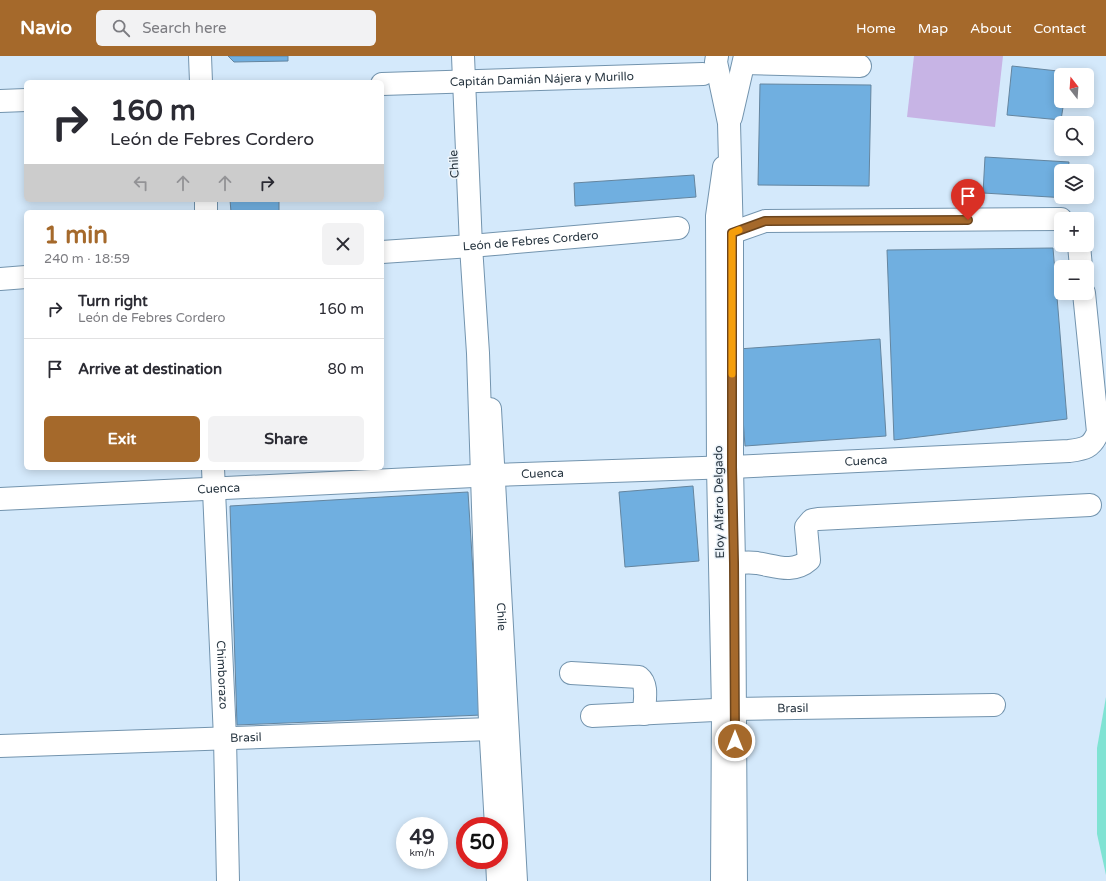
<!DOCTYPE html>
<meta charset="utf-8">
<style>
body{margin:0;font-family:"Varela Round",sans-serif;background:#f2f2f3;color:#2b2b33;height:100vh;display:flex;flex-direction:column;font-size:15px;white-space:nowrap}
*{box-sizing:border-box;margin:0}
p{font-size:13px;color:#7c7c81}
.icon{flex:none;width:22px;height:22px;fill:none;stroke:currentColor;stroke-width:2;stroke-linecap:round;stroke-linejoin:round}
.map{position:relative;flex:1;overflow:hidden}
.side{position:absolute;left:24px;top:154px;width:360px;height:260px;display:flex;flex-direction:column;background:#fff;border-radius:6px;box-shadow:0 2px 10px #0003}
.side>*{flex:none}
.top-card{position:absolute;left:24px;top:24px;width:360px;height:122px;border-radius:6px;box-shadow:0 2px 10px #0003;background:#fff;color:#2b2b33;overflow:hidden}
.needle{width:26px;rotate:343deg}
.controls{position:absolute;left:1054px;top:12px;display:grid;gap:8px}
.controls a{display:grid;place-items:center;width:40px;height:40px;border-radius:6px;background:#fff;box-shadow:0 2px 10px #0003;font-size:20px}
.speed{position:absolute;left:396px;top:761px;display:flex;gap:8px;font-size:20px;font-weight:700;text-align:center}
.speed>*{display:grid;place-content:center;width:52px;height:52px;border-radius:50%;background:#fff;box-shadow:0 2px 10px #0003;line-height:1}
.speed small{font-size:10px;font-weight:400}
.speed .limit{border:6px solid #d22;background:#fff;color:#111}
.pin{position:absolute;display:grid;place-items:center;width:34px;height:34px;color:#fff;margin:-41px -17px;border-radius:50% 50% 50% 0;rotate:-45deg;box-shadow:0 0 4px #0007}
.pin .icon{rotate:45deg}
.me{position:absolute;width:44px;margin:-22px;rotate:0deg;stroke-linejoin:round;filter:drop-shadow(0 0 3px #0008)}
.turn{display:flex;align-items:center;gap:14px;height:84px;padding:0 20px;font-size:18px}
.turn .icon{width:52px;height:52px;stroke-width:2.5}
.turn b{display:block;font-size:28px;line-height:34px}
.lanes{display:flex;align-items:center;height:38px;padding:0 20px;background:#0003;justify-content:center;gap:20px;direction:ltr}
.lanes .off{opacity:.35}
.round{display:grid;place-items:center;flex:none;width:42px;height:42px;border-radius:6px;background:#f2f2f3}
.summary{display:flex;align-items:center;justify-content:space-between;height:68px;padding:0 20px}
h1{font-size:24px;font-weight:700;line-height:30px;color:#a5692b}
.action{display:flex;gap:8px;margin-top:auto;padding:8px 20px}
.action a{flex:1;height:46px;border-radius:6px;background:#a5692b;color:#fff;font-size:16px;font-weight:700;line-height:46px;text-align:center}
.action a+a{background:#f2f2f3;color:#2b2b33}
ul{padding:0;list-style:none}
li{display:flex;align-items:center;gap:12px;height:60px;padding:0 20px;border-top:1px solid #e1e1e2}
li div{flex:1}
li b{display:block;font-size:15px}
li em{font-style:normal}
header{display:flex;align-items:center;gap:24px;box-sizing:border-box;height:56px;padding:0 20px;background:#a5692b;color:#fff}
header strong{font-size:19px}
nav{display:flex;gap:22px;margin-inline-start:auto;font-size:14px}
.search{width:280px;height:36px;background:#f2f2f3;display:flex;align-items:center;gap:10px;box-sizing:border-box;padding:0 14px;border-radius:6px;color:#7c7c81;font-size:15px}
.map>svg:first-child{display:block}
.green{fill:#c7b4e5}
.water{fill:#80e3d3}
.building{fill:#70afe0;stroke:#64859f}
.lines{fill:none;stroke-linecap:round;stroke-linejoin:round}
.minor-casing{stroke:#7394ae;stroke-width:24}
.major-casing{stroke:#7394ae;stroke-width:24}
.minor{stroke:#fff;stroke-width:22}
.major{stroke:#fff;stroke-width:22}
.route-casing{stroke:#6b441c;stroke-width:10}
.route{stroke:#a5692b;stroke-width:7}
.slow{stroke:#f59e0b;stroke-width:7}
.labels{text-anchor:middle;stroke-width:3;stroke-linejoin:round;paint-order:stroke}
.street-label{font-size:12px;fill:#273540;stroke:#edf4fa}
</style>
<header>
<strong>Navio</strong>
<div class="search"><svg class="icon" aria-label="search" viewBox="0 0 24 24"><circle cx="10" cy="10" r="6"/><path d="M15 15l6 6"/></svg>Search here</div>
<nav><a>Home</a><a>Map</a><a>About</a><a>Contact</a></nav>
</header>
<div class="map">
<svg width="1106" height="825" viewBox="0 0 1106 825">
<rect width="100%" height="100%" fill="#d4e9fb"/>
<path class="green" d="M914,0h89l-8,71 -88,-10z"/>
<path class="water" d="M1106,641v178l-9,-41v-86z"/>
<path class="building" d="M228,0h60v5l-54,1z
M1012,10l55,6 -1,3h-5v26h3l-3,19 -54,-5z
M760,28l111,1 -2,101 -111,-1z
M985,101l84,5 -1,9h-7v26h6v1l-84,-5z
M694,119l2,22 -121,9 -1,-23z
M230,144h49v12h-48z
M1053,192l14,171 -173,21 -7,-190z
M880,283l6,97 -141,10 -7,-97z
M693,430l6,75 -74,6 -6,-75z
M468,436l14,223 -245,10 -7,-219z"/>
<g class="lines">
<g class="minor-casing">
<g id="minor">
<path d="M200,0l1,26"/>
<path d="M744,7l116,3"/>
<path id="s1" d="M382,28l321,-10"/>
<path d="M0,45l26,-1"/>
<path d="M206,144v12"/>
<path d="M731,177l34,-12 296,-2"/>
<path d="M1079,189l2,22"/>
<path id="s2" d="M382,196l89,-6 207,-18"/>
<path d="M0,223l26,-2"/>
<path id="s3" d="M490,353l26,472"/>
<path id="s4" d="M732,411l337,-16c15,-2 23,-3 29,-19l-14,-139"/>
<path id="s5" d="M213,412l12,270 3,143"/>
<path d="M734,507c7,0 15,-1 23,0 19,3 36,11 52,-3l-3,-33 6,-7 6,-1 272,-14"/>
<path d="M571,617l68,4c10,8 5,25 5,37"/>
<path id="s6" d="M592,660l143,-7 259,-4"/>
<path id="s7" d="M0,690l491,-17"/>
<path d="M722,825l1,-171 -5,-243 -1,-251 7,-49"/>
</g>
</g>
<g class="major-casing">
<g id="major">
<path d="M463,0l8,190 7,107 12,369 6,104"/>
<path d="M717,0l-1,6 13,61 3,118v226l2,96 2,318"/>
<path d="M731,61l14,-61"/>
<path id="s8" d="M0,443l494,-24 238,-8"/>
<path d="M497,804l1,21"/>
</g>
</g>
<use href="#minor" class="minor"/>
<use href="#major" class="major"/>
</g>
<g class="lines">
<g class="route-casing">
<path id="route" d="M735,685l-1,-178 -2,-96v-234l33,-12 203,-1"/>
</g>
<use href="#route" class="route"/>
<path class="slow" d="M732,318v-141l7,-3"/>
</g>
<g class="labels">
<g class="street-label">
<text dy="4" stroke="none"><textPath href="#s1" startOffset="160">Capitán Damián Nájera y Murillo</textPath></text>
<text transform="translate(454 108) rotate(-93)" y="4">Chile</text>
<text dy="4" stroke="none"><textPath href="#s2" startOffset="149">León de Febres Cordero</textPath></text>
<text dy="4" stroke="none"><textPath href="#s4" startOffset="134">Cuenca</textPath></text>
<text dy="4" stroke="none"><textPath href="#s8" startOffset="543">Cuenca</textPath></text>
<text dy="4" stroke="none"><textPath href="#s8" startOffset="219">Cuenca</textPath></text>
<text transform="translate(719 446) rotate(-91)" y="4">Eloy Alfaro Delgado</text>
<text dy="4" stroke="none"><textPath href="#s3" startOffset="208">Chile</textPath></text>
<text dy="4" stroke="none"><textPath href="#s5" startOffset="207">Chimborazo</textPath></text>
<text dy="4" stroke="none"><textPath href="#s6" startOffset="201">Brasil</textPath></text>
<text dy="4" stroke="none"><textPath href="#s7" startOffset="246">Brasil</textPath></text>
</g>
</g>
</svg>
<div class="controls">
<a><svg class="needle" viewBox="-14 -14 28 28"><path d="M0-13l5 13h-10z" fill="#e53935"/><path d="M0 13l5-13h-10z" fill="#7c7c81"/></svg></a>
<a><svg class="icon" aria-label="search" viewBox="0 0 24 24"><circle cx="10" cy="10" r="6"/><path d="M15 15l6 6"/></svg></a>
<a><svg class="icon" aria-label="layers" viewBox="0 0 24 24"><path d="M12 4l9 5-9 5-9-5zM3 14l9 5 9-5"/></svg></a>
<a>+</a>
<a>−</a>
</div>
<div class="speed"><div>49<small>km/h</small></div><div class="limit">50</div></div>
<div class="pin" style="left:968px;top:164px;background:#d93025"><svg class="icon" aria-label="arrive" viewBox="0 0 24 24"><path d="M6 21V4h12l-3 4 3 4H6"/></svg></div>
<svg class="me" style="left:735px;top:685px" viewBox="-20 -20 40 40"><circle r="17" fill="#a5692b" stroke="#fff" stroke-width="3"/><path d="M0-11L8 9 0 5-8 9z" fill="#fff"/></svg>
<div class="top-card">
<div class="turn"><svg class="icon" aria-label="right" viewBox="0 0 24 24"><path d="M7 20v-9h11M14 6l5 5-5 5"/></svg><div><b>160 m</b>León de Febres Cordero</div></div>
<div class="lanes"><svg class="icon off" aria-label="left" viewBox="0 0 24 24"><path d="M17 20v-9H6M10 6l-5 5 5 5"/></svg><svg class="icon off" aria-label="ahead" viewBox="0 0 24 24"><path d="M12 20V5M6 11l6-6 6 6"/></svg><svg class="icon off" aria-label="ahead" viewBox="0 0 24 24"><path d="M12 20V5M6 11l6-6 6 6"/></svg><svg class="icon" aria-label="right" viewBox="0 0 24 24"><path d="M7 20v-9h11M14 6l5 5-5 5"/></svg></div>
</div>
<section class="side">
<div class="summary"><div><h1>1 min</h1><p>240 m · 18:59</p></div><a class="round"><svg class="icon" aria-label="close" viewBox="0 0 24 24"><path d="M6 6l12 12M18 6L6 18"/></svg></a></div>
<ul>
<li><svg class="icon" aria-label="right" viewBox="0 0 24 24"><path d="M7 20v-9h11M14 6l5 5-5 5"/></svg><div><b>Turn right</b><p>León de Febres Cordero</p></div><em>160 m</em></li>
<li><svg class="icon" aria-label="arrive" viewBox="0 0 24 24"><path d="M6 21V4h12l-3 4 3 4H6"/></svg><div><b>Arrive at destination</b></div><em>80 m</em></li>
</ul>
<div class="action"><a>Exit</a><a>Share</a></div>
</section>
</div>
